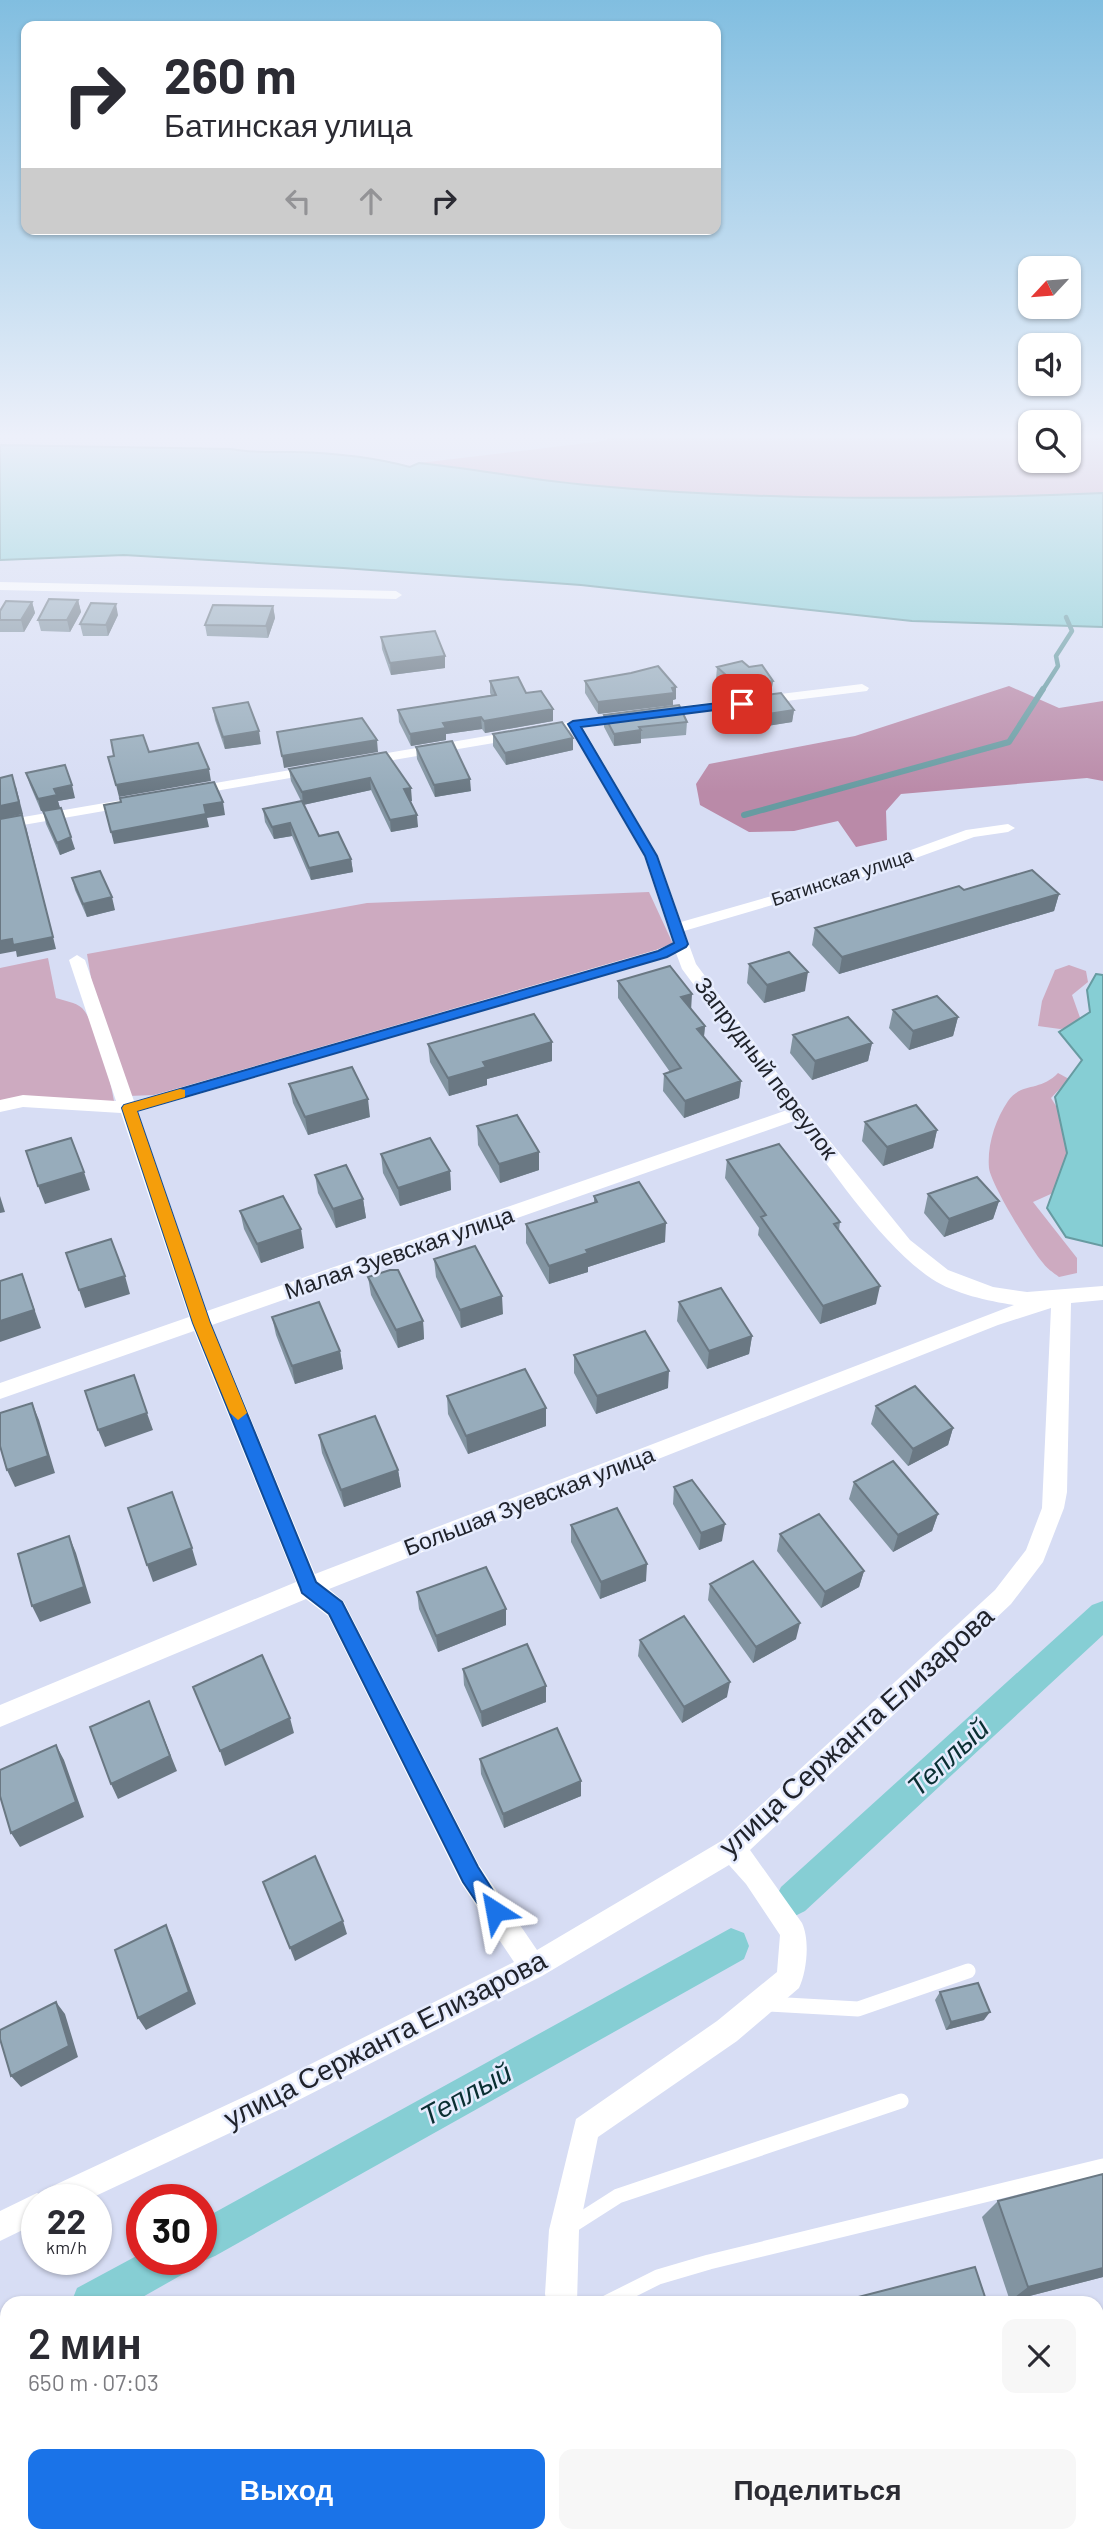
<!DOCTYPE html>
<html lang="ru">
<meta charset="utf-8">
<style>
body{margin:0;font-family:Barlow,sans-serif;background:#f7f7f7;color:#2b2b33;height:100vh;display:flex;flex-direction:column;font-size:26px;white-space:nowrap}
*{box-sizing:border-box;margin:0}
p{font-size:23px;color:#7c7c81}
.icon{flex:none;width:38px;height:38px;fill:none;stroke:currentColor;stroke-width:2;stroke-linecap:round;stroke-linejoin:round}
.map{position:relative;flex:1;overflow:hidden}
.sheet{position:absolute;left:0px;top:2296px;width:1104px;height:247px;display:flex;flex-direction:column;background:#fff;border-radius:21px 21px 0 0;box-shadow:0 2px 5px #0004}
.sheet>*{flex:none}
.banner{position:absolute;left:21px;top:21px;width:700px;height:214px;border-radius:14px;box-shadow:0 2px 5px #0004;background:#fff;color:#2b2b33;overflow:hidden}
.needle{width:46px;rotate:244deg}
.buttons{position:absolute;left:1018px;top:256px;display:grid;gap:14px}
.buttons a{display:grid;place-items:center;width:63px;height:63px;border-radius:14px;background:#fff;box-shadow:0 2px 5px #0004;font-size:35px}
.speed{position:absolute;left:21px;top:2184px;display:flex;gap:14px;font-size:35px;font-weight:700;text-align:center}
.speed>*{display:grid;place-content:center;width:91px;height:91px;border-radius:50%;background:#fff;box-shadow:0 2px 5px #0004;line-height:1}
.speed small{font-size:18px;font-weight:400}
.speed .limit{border:10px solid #d22;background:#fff;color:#111}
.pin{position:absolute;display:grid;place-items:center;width:60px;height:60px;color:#fff;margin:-30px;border-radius:14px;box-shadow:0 4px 10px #0006}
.me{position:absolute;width:77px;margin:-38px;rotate:326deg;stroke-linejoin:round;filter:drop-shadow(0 0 5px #0008)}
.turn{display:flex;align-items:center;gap:24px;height:147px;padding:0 28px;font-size:32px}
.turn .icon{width:91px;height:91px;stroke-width:2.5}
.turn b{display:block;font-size:49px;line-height:60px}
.lanes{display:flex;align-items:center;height:66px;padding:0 28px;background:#0003;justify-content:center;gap:35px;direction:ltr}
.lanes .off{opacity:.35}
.round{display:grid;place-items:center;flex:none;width:74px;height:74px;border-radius:14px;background:#f7f7f7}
.summary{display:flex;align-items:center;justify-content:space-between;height:119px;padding:0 28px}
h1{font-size:42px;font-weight:600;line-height:52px}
.action{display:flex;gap:14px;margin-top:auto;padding:14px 28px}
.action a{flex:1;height:80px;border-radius:14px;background:#1a73e8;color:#fff;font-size:28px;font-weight:600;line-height:80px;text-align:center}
.action a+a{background:#f7f7f7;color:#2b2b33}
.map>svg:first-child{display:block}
.green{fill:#cdaac0}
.forest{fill:#ba8aa8}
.water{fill:#86ced4;stroke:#679ba1;stroke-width:2}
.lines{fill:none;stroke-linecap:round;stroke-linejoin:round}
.stream-far1{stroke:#679ba1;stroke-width:4.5}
.stream{stroke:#679ba1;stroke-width:6}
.canal{fill:#86ced4;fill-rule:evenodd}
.service{stroke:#fff;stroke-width:15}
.minor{fill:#fff;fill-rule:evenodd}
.wall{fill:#8294a1}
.shaded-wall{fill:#6a7883}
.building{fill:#97acbb;stroke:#6a7883;stroke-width:2}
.route{fill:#1a73e8;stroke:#114b97;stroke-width:2}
.slow{fill:#f59e0b}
.labels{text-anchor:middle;stroke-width:5;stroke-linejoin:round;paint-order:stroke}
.far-street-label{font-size:19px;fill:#20232b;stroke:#e5ebfd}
.street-label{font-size:23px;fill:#20232b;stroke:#e5ebfd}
.near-street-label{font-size:28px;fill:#20232b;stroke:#e5ebfd}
.near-water-label{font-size:28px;font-style:italic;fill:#0a2f32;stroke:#e5ebfd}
</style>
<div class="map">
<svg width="1103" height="2542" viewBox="0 0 1103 2542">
<rect width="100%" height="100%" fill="#d7ddf4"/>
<path class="green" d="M610,437h421v23h38v-23h34v56c-172,7 -344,8 -516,-8 -57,-5 -111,-16 -168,-22l185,-22z
M649,892l24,52 -13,8 -506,143 -25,1 -35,-100 -7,-42 280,-51z
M48,958l8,40c9,3 19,4 26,10 14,14 29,73 32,93h-114v-133z
M1069,965l17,6 2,11 -16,13 11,31 -23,3 -22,-3 4,-25 13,-31z
M1058,1073l11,6 -18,19 15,24 5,36 -18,35 -20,9 44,56v15l-18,4c-5,-4 -12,-8 -16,-14 -12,-14 -52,-78 -54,-95 -2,-22 6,-48 19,-67 13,-19 32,-9 50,-28z"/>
<path class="forest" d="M1009,686l50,22 44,-7v80l-16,-3 -186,16 -15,17 1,29 -31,7 -18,-26 -44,10 -45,1 -49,-27 -4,-21 13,-20 146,-28z"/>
<path class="water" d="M0,445l230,4c23,4 42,3 65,3 39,1 78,5 115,15l9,-4c57,6 111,17 168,22 172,16 344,15 516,8v134l-191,-6 -331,-36 -238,-17 -219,-13 -124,5z
M1096,974l7,1v271l-37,-9 -19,-29 20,-55 -12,-56 27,-37 -23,-28 31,-20 -3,-22z"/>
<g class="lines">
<path class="stream-far1" d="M1042,691l16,-25 -2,-10 16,-25 -6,-14"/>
<path class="stream" d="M744,815l265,-73 34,-53"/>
<path class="canal" d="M1103,1601v34l-298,276 -12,6 -12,-6 -6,-12 6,-12 311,-282z
M731,1928l13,5 5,13 -5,13 -529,297 -14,6 -7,-3h7v-39z
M142,2253v6h49l-6,14 -53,30h-61l6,-15z
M7,2330v43l-7,3v-43z"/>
<path class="service" d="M769,2004l89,5 110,-38
M571,2226l47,-30 283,-95
M606,2303l52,-26 51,-15 394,-96
M541,2536l2,6
M210,2542l10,-6"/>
<path class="minor" d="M0,582l396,9 6,4 -6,4 -396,-9z
M862,684l7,4 -2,3 -209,26 -7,-4 7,-4z
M628,712l5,1v6l-50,9 75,128 23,66 153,-44 132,-48 42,-6 7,4 -7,4 -34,5 -130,47 -160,47 12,33 108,145 106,131 38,30 45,17 34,5 76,-6v14l-32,3 -4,189 -3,16 -21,54 -32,42 -261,246 52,73c8,17 5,48 -3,65l-62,53 -139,96 -19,93 -2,73h-30l-2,-9 4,-64 27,-111 141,-98 60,-49 3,-37 -34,-51 -17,-19 -187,111 -259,132 -196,92h-50v23l-37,18v-30l37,-18 4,2 3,-5 219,-102 251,-126 -53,-79 -133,-267 -22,-17 -306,128v-22l296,-123 -102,-251 -194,68v-16l189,-66 -68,-204 -98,-6 -23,5v-12l23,-5 93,6 -47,-141 8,-5 8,5 49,141 522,-151 17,-7 -29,-87 -73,-126 -207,35 -7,-4 7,-4zM676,953l6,16 105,141 -580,201 -69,-199zM794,1121c40,50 86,123 138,158 23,15 56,22 82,26l-699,269 -103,-249zM1051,1308l-9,200 -16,42 -31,40 -272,250 -186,110 -58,-85 -135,-263 -15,-13 669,-264z
M314,766l5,1v6l-127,22 -7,-4 7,-4z
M128,799l5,1v6l-133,23v-8z
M599,2536h32l1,6h-32z"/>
</g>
<path class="wall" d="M78,600l3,12 -11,20 -29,-1 -3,-11z
M32,602l3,11 -11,19h-24v-21z
M273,606l2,12 -7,20 -61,-2 -2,-11z
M118,615l-10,21h-25l-3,-12z
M381,637l64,19v12l-54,7 -9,-26z
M717,667h32l24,14 -2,12 -35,4 -20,-18z
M631,673l45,14v12l-3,1v5l-75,9 -13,-21v-12z
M490,681l36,12 27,28 -68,12 -3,-4 -36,5v6l-35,6 -12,-24 -1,-12 93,-15 -1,-2z
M750,697l44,13 -2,12 -25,4 -19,-17z
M213,708l48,36 -36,5 -10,-29z
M604,715l83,7 -1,13 -45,4v4l-27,3 -10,-19z
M493,734l80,4v12l-67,15 -13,-19z
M416,747l55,44 -36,6 -18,-38z
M386,752l26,49h-2l8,26 -27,5 -20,-42 -68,15 16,31 32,23 2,13 -42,8 -19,-44 -18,3 -9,-17 -2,-13 38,-8 -10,-20 -2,-12z
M26,773l49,25 -17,3 2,7 -19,3 -11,-26z
M43,811l32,38 -15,6 -14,-31z
M72,878l43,32 -28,7 -12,-27z
M1059,894l-5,17 -215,63 -27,-29 3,-17z
M749,964l56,27 -41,12 -17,-20z
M618,981l73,28 14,17 -1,11 37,44 -2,17 -55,20 -21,-27 1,-17 6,-2 -52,-74z
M893,1010l65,7 -5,19 -44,14 -20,-22z
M793,1035l79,8 -4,18 -56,19 -22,-27z
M552,1042v19l-65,18v6l-38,11 -19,-34 -2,-18z
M289,1084l81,33 -62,18 -15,-32z
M865,1122l72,8 -4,18 -50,18 -21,-25z
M477,1126l62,44 -39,13 -22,-38z
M381,1154l69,17 1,19 -51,16 -17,-33z
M727,1160l113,62 -1,8 37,74 -56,20 -62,-89 1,-7 -34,-50z
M315,1175l48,24 3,19 -30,10 -18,-35z
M928,1194l71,7 -6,18 -49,18 -20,-24z
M594,1196l71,46 -77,25v5l-39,12 -23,-41v-19l68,-21z
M240,1211l64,37 -43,15 -17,-34z
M434,1259l69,55 -42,14 -25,-51z
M368,1277l55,44 1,18 -26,9 -27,-53z
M679,1302l73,34 -3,18 -42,15 -30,-48z
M272,1317l68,34 3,18 -48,15 -19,-49z
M574,1355l94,33 -72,26 -22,-41z
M447,1396l99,12v18l-78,28 -20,-40z
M876,1406l77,22 -5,17 -40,21 -37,-42z
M319,1435l79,35 3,17 -57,20 -22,-54z
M854,1482l84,32 -6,17 -39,21 -44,-53z
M674,1487l48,54 -23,9 -26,-46z
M571,1525l75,56 -46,18 -29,-57z
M780,1534l84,37 -5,16 -38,21 -44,-57z
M710,1584l86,55 -43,24 -45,-63z
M417,1592l89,17v16l-68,27 -19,-43z
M640,1640l87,57 -45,26 -44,-67z
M463,1669l83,33 -64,25 -18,-42z
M480,1759l101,22v15l-77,32 -23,-54z
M940,1992l44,28 -38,10 -11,-30z
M998,2201l105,76 -93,24 -28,-84z
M767,2536h123l2,6h-123z"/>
<path class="shaded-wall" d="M78,600l3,12 -11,20 -3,-12z
M32,602l3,11 -11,19 -3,-12z
M116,604l2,11 -10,21 -2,-11z
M273,606l2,12 -7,20 -2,-12z
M445,656v12l-54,7 -1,-12z
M773,681l-2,12 -35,4 1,-12z
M676,687v12l-3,1v5l-75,9v-12z
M553,709v12l-68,12 -1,-12z
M794,710l-2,12 -25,4 1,-12z
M481,717l1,12 -36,5v6l-35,6 -1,-12 33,-11z
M641,730v13l-27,3v-12z
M259,731l2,13 -36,5 -2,-12z
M573,738v12l-67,15 -1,-12z
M377,740l1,12 -94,16 -2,-12z
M209,769l2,12 -92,16 -3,-12z
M370,778l1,12 -68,15 -1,-13z
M470,779l1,12 -36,6 -1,-12z
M72,785l3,13 -17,3 2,7 -19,3 -3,-12 16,-10z
M16,787l7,27 -23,5v-13z
M411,788l1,13 -7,1 -1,-13z
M223,802l2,13 -18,3 2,9 -95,17 -3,-12 93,-27z
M417,815l1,12 -27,5 -1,-12z
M290,823l2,13 -18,3 -2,-12z
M26,827l30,122 -39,8 -1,-6 -16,3v-13z
M71,837l4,12 -15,6 -3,-12z
M351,859l2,13 -42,8 -2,-12z
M1059,894l-5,17 -215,63 3,-17z
M112,897l3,13 -28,7 -4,-13z
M808,972l-3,19 -41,12 3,-18z
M692,994l-1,17 -10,-14z
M958,1017l-5,19 -44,14 4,-19z
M705,1026l-2,18 -6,-15z
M552,1042v19l-65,18v6l-38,11 -1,-18 35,-16z
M872,1043l-4,18 -56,19 3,-19z
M741,1081l-2,17 -55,20 1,-17z
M368,1099l2,18 -62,18 -3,-18z
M937,1130l-4,18 -50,18 4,-19z
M539,1152v18l-39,13 -1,-19z
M450,1171l1,19 -51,16 -2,-18z
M84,1172l6,18 -45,14 -7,-18z
M0,1196l5,16 -5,1z
M363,1199l3,19 -30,10 -3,-19z
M999,1201l-6,18 -49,18 5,-18z
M666,1223l-1,19 -77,25v5l-39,12v-18l37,-16z
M301,1229l3,19 -43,15 -4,-19z
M22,1274l19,54 -41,14v-21z
M125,1276l5,18 -45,14 -6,-18z
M880,1286l-4,18 -56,20 3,-18z
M502,1296l1,18 -42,14 -1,-18z
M423,1321l1,18 -26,9 -2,-18z
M752,1336l-3,18 -42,15 2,-18z
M340,1351l3,18 -48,15 -3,-18z
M669,1371l-1,17 -72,26 1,-18z
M32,1403l7,17 16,53 -40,14 -8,-17z
M546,1408v18l-78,28 -2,-18z
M147,1413l6,17 -48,17 -7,-17z
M953,1428l-5,17 -40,21 5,-17z
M398,1470l3,17 -57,20 -3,-17z
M938,1514l-6,17 -39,21 5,-17z
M725,1524l-3,17 -23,9 2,-17z
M69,1536l7,17 15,50 -51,19 -8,-16z
M192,1548l5,17 -44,17 -6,-17z
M647,1564l-1,17 -46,18 1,-17z
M864,1571l-5,16 -38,21 4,-16z
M506,1609v16l-68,27 -2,-16z
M800,1623l-4,16 -43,24 3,-16z
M730,1682l-3,15 -45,26 2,-16z
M546,1686v16l-64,25 -1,-15z
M149,1701l28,70 -59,28 -7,-15z
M290,1718l4,15 -69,33 -5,-15z
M56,1745l8,15 20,57 -64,30 -9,-14z
M581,1781v15l-77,32 -1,-14z
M343,1921l4,13 -52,27 -5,-13z
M166,1925l6,13 24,66 -50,26 -8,-12z
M56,2002l9,12 13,43 -57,30 -10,-11z
M990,2012l-6,8 -38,10 5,-8z
M1103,2268v9l-93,24 18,-14z"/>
<path class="building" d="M49,599l29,1 -11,20h-29z
M6,601l26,1 -11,18h-21v-9z
M91,603l25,1 -10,21 -26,-1z
M213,605l60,1 -7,20 -61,-1z
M435,631l10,25 -55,7 -9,-26z
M742,661l7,6 13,-2 11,16 -36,4 -20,-18z
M658,666l18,21 -4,1 2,5 -76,9 -13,-21 46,-8z
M518,677l8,16 15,-2 12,18 -69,12 -3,-4 -38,6 3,5 -36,6 -12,-24 98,-15 -6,-14z
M781,693l13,17 -26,4 -18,-17z
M248,702l11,29 -36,6 -10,-29z
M679,705l8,17 -48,5 2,3 -27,4 -10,-19z
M362,718l15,22 -95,16 -5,-24z
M562,722l11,16 -68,15 -12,-19z
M143,735l6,17 49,-9 11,26 -93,16 -8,-28 6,-1 -3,-16z
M452,741l18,38 -36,6 -18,-38z
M386,752l25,36 -7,1 13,26 -27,5 -20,-42 -68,14 -13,-23z
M65,765l7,20 -18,4 3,6 -19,4 -12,-26z
M12,775l7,27 -19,4v-28z
M214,782l9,20 -19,3 2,9 -95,18 -7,-27 17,-3 -1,-4z
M302,801l17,35 19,-4 13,27 -42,9 -19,-45 -18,4 -9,-18z
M61,808l10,29 -14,6 -14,-32z
M22,815l31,122 -40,8 -1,-6 -12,2v-122z
M1032,870l27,24 -217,63 -27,-29 144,-42 5,4z
M100,871l12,26 -29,7 -11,-26z
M789,952l19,20 -41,13 -18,-21z
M670,966l22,28 -11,3 24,29 -8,3 44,52 -56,20 -21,-27 17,-6 -63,-87z
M937,996l21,21 -45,14 -20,-21z
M534,1014l18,28 -69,20 3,5 -38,11 -20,-34z
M848,1017l24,26 -57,18 -22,-26z
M352,1067l16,32 -63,18 -16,-33z
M916,1105l21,25 -50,17 -22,-25z
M517,1115l22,37 -40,12 -22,-38z
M71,1138l13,34 -46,14 -12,-35z
M430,1138l20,33 -52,17 -17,-34z
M779,1144l61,78 -6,2 46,62 -57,20 -62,-89 5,-2 -39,-55z
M346,1165l17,34 -30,10 -18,-34z
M977,1177l22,24 -50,18 -21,-25z
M639,1182l27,41 -80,27 2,3 -39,13 -23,-42 71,-22 -3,-6z
M283,1196l18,33 -44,15 -17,-33z
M111,1239l14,37 -46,14 -13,-37z
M475,1246l27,50 -42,14 -26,-51z
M390,1270h8l25,51 -27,9 -28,-53z
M22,1274l12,36 -34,11v-40z
M721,1288l31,48 -43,15 -30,-49z
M319,1302l21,49 -48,15 -20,-49z
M645,1331l24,40 -72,25 -23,-41z
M525,1369l21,39 -80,28 -19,-40z
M134,1375l13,38 -49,17 -13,-39z
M915,1386l38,42 -40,21 -37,-43z
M32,1403l16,53 -41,14 -7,-24v-33z
M375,1416l23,54 -57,20 -22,-55z
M893,1461l45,53 -40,21 -44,-53z
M692,1480l33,44 -24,9 -27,-46z
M172,1492l20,56 -45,17 -19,-57z
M617,1508l30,56 -46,18 -30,-57z
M819,1514l45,57 -39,21 -45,-58z
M69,1536l15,51 -52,19 -14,-52z
M753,1561l47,62 -44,24 -46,-63z
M486,1567l20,42 -70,27 -19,-44z
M684,1616l46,66 -46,25 -44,-67z
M527,1644l19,42 -65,26 -18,-43z
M262,1655l28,63 -70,33 -27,-64z
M149,1701l21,55 -59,28 -21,-57z
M557,1728l24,53 -78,33 -23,-55z
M56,1745l20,57 -65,31 -11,-37v-26z
M315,1856l28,65 -53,27 -27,-66z
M166,1925l23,67 -51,26 -23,-68z
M978,1983l12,29 -39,10 -11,-30z
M56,2002l13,44 -58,30 -11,-37v-9z
M1103,2174v94l-75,19 -30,-86z
M975,2267l12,36h-152z
M297,2536h163l-3,6h-170z
M781,2536h109l2,6h-109z"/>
<linearGradient id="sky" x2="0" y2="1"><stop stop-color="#81bee0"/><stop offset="0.55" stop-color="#edf0fa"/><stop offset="1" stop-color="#edf0fa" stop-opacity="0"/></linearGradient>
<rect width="1103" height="793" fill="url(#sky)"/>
<path class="route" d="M742,700l4,1v5l-165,21 76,129 31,88 -2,3 -19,10 -530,154 73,212 106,259 26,20 136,265 28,44 -3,8 -8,3 -7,-3 -25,-37 -134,-268 -27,-21 -2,-6 -107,-264 -71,-215 2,-3 534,-154 16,-8 -29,-87 -77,-132 5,-3z"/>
<path class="slow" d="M180,1089l5,1v7l-48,14 73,212 37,90 -9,7 -8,-7 -37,-90 -71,-215 2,-3z"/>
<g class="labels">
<g class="far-street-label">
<text transform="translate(842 877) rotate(-18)" y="7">Батинская улица</text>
</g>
<g class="street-label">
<text transform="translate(766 1068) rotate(53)" y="8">Запрудный переулок</text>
<text transform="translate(399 1253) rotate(-19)" y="8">Малая Зуевская улица</text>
<text transform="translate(529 1501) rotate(-21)" y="8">Большая Зуевская улица</text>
</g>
<g class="near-street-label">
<text transform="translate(856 1731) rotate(-42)" y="10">улица Сержанта Елизарова</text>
<text transform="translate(385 2039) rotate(-27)" y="10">улица Сержанта Елизарова</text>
</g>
<g class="near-water-label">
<text transform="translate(948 1757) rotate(-43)" y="10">Теплый</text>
<text transform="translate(466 2094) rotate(-29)" y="10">Теплый</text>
</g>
</g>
</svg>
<div class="buttons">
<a><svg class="needle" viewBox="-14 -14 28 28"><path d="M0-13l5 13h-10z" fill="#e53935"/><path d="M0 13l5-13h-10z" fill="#7c7c81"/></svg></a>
<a><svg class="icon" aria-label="sound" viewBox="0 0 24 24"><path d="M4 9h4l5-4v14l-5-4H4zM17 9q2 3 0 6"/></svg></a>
<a><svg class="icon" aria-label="search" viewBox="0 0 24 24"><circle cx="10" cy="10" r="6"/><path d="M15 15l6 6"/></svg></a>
</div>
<div class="speed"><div>22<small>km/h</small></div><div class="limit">30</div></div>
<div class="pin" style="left:742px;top:704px;background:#d93025"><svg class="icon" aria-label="arrive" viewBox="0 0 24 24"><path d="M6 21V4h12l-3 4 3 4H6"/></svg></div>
<svg class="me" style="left:495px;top:1911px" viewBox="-20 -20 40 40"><path d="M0-17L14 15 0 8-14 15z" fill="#1a73e8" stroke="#fff" stroke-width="4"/></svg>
<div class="banner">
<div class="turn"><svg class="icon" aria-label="right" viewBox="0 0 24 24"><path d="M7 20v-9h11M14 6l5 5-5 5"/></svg><div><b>260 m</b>Батинская улица</div></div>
<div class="lanes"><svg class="icon off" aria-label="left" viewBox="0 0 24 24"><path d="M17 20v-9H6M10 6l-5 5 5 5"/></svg><svg class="icon off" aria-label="ahead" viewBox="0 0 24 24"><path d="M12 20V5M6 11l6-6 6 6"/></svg><svg class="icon" aria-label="right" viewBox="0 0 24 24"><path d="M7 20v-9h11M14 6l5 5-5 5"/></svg></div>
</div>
<section class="sheet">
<div class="summary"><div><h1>2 мин</h1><p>650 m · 07:03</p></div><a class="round"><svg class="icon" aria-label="close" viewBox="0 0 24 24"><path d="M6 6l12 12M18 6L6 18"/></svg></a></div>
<div class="action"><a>Выход</a><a>Поделиться</a></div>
</section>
</div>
